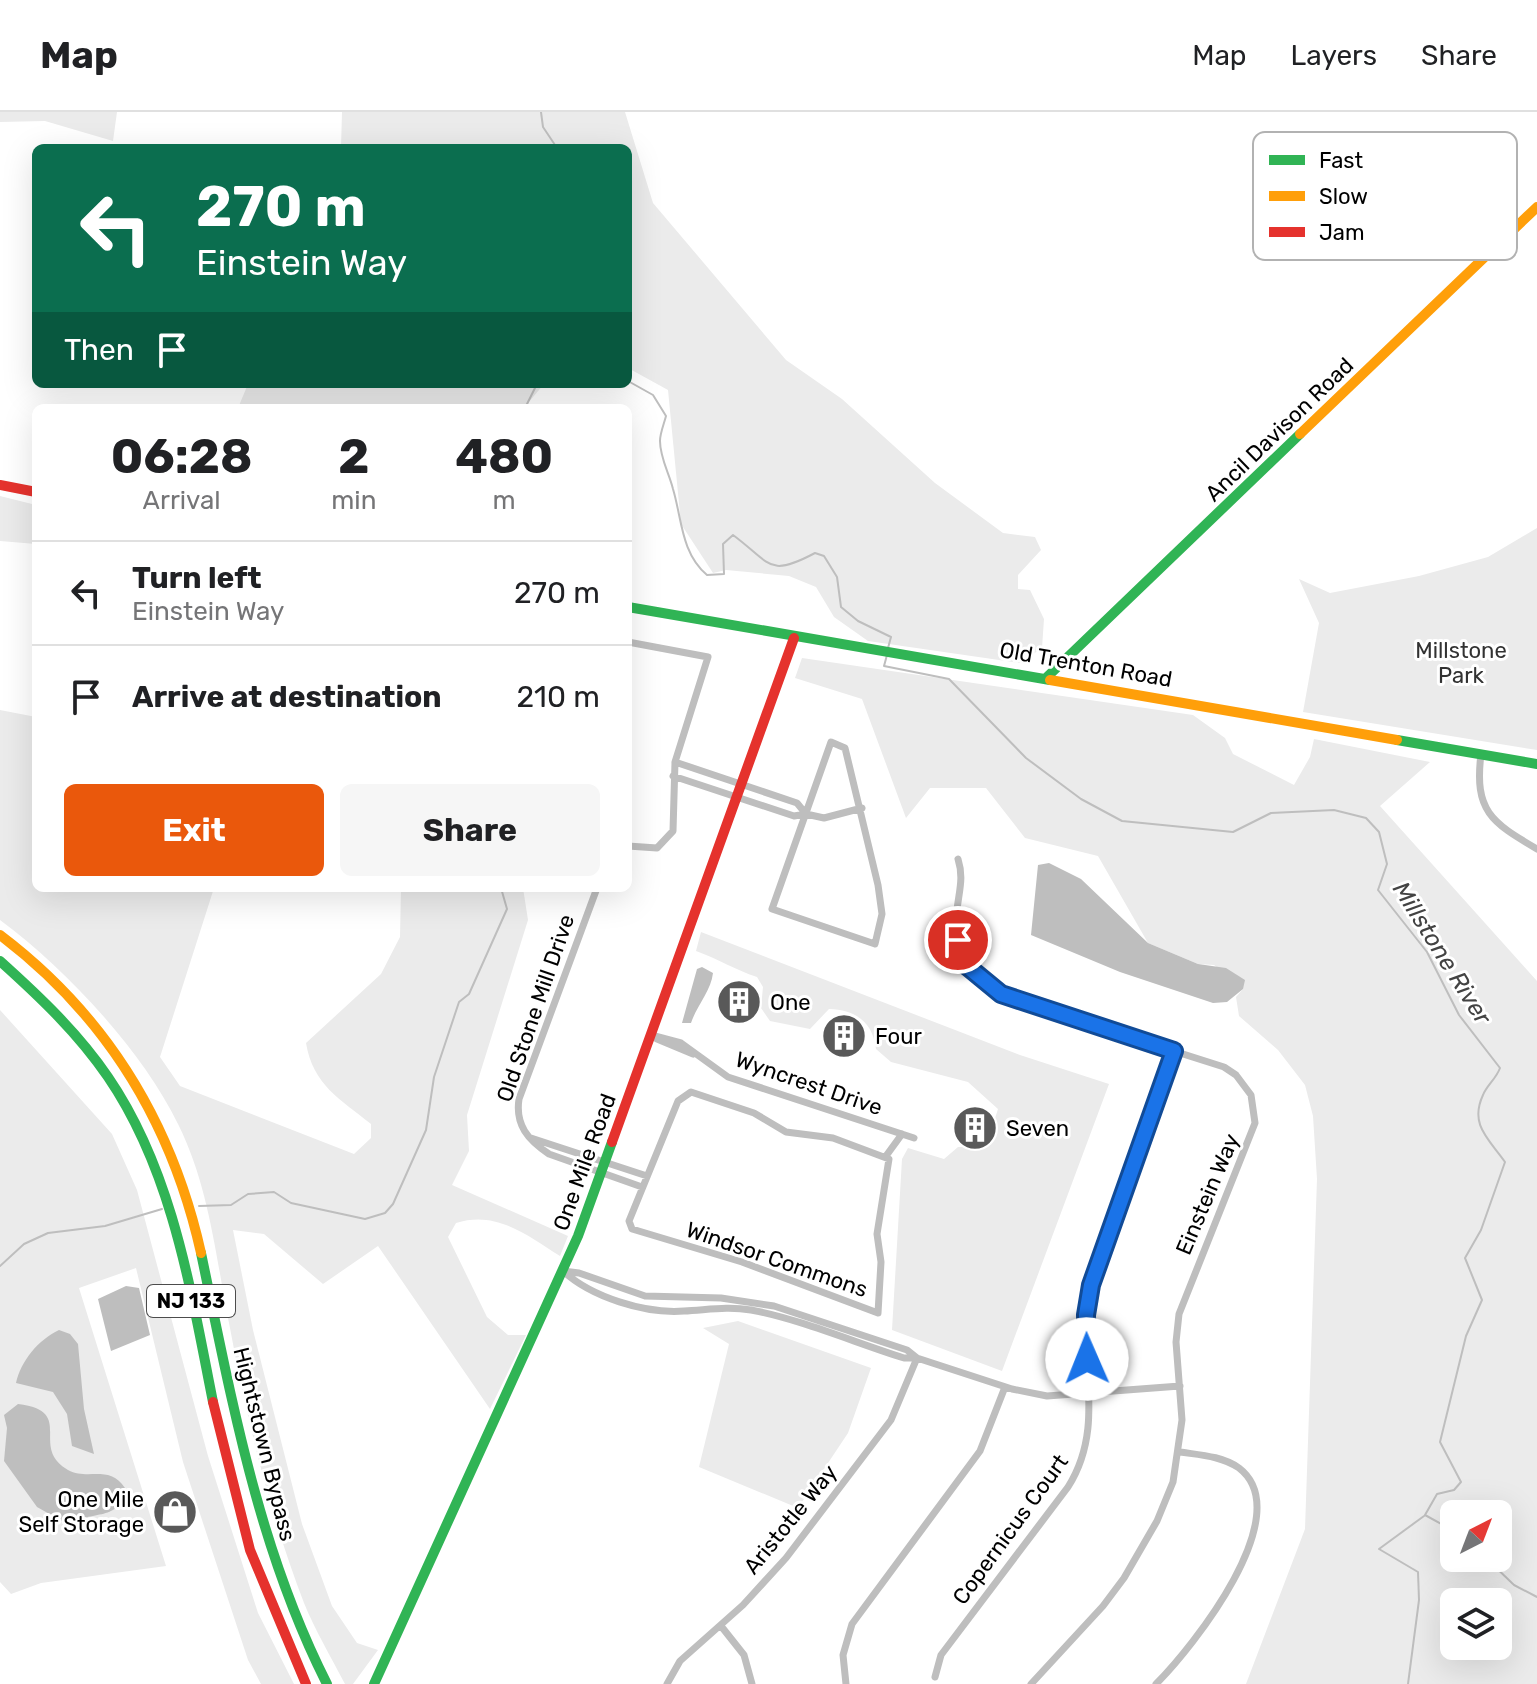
<!DOCTYPE html>
<style>
body{margin:0;font-family:Rubik,sans-serif;background:#f6f6f6;color:#202124;height:100vh;display:flex;flex-direction:column;font-size:30px;white-space:nowrap}
*{box-sizing:border-box;margin:0}
p{font-size:26px;color:#757577}
.icon{flex:none;width:44px;height:44px;fill:none;stroke:currentColor;stroke-width:2;stroke-linecap:round;stroke-linejoin:round}
.map{position:relative;flex:1;overflow:hidden}
.panel{position:absolute;left:32px;top:292px;width:600px;height:488px;display:flex;flex-direction:column;background:#fff;border-radius:12px;box-shadow:0 8px 32px #0002}
.panel>*{flex:none}
.top-card{position:absolute;left:32px;top:32px;width:600px;height:244px;border-radius:12px;box-shadow:0 8px 32px #0002;background:#0b6e4f;color:#fff;overflow:hidden}
.needle{width:52px;rotate:42deg}
.fabs{position:absolute;left:1440px;top:1388px;display:grid;gap:16px}
.fabs a{display:grid;place-items:center;width:72px;height:72px;border-radius:12px;background:#fff;box-shadow:0 8px 32px #0002;font-size:40px}
.pin{position:absolute;display:grid;place-items:center;width:68px;height:68px;color:#fff;margin:-34px;border:4px solid #fff;border-radius:50%;box-shadow:0 2px 8px #0007}
.me{position:absolute;width:88px;margin:-44px;rotate:359deg;stroke-linejoin:round;filter:drop-shadow(0 0 6px #0008)}
.turn{display:flex;align-items:center;gap:28px;height:168px;padding:0 32px;font-size:36px}
.turn .icon{width:104px;height:104px;stroke-width:2.5}
.turn b{display:block;font-size:56px;line-height:68px}
.then{display:flex;align-items:center;height:76px;padding:0 32px;background:#0003;gap:16px;font-size:30px}
.eta{display:flex;justify-content:space-evenly;align-items:center;height:136px;text-align:center}
.eta b{font-size:48px;font-weight:700;line-height:56px}
.primary-button{display:flex;gap:16px;margin-top:auto;padding:16px 32px}
.primary-button a{flex:1;height:92px;border-radius:12px;background:#ea580c;color:#fff;font-size:32px;font-weight:700;line-height:92px;text-align:center}
.primary-button a+a{background:#f6f6f6;color:#202124}
ul{padding:0;list-style:none}
li{display:flex;align-items:center;gap:24px;height:104px;padding:0 32px;border-top:2px solid #e0e0e0}
li div{flex:1}
li b{display:block;font-size:30px}
li em{font-style:normal}
header{display:flex;align-items:center;gap:48px;box-sizing:border-box;height:112px;padding:0 40px;background:#fff;border-bottom:2px solid #e0e0e0}
header strong{font-size:38px}
nav{display:flex;gap:44px;margin-inline-start:auto;font-size:28px}
.map>svg:first-child{display:block}
.green{fill:#ebebeb;fill-rule:evenodd}
.water{fill:#bebebe}
.lines{fill:none;stroke-linecap:round;stroke-linejoin:round}
.stream{stroke:#bebebe;stroke-width:2}
.street{stroke:#bebebe;stroke-width:7}
.fast{stroke:#30b455;stroke-width:10}
.slow{stroke:#ff9f0a;stroke-width:10}
.jam{stroke:#e5322d;stroke-width:10}
.route-casing{stroke:#114b97;stroke-width:20}
.route{stroke:#1a73e8;stroke-width:14}
.labels{text-anchor:middle;stroke-width:6;stroke-linejoin:round;paint-order:stroke}
.shield{fill:#fff;stroke:#4c4c4c;stroke-width:2}
.shield-label{font-size:20px;font-weight:bold;fill:#000}
.street-label{font-size:22px;fill:#000;stroke:#fff}
.park-label{font-size:22px;fill:#323232;stroke:#fff}
.poi-label{font-size:22px;fill:#000;stroke:#fff;text-anchor:start}
.water-label{font-size:24px;font-style:italic;fill:#434343;stroke:#fff}
.key{fill:#fff;stroke:#b2b2b2;stroke-width:2}
.key-label{font-size:22px;fill:#000}
</style>
<header>
<strong>Map</strong>
<nav><a>Map</a><a>Layers</a><a>Share</a></nav>
</header>
<div class="map">
<svg width="1537" height="1572" viewBox="0 0 1537 1572">
<rect width="100%" height="100%" fill="#fff"/>
<path class="green" d="M0,0h117l-4,29 -68,-20 -45,1z
M342,0h283l28,91 133,157 56,39 93,84 68,50 32,4 6,13 -23,25v14l12,1 14,29 -2,29 -22,15 -152,-22 -34,-24 -18,-30 -27,-11 -63,-6 -13,3 -32,-49 -13,-134 -40,-22v-220h-287z
M248,272h296l-16,19 2,5h-292z
M0,384l36,9v39l-36,-3z
M1537,416v222l-234,-38 16,-89 -20,-44 31,14 89,-17 69,-19z
M802,546l391,57 32,23 8,16 61,31 16,-28 4,-18 116,23 -50,44 157,175v703h-291l59,-155 12,-350 -4,-63 -8,-31 -27,-35 -39,-34 -3,-19 7,-8 -29,-24 -16,-1 -50,-21 -50,-87 -73,-18 -39,-50h-56l-24,30 -44,-119 -67,-21zM1454,1402h44v44h-44zM1454,1490h44v44h-44z
M0,598l36,7v171h178l-54,169 20,29 174,68 17,-16v-14c-31,-25 -58,-39 -65,-81l75,-69 19,-37 1,-49h122l5,32 -61,195 2,36 -17,34 116,51 -8,20c-33,-21 -64,-46 -104,-33l-8,14 39,80 21,18h18l-36,74 -112,-163 -55,38 -59,-50 -31,-4 20,100 49,194 30,82 25,37 21,7 -25,34h-8c-14,-27 -30,-54 -41,-81 -34,-89 -57,-182 -74,-275 -14,-68 -20,-140 -52,-204 -36,-74 -112,-155 -178,-204z
M701,820l319,123 89,29 -107,287 -110,-41 10,-171 6,-11 36,11 14,-12 28,-1 12,-37 -30,-27 -77,-20 -15,-13c-3,-26 -19,-39 -47,-40l-19,20 -40,-8 -9,-13 2,-21 -6,-10c-22,-7 -38,-18 -61,-26z
M0,898l112,124 25,56 71,266 50,157 36,71h-33l-13,-24 -65,-198 -47,-194 -57,20 87,278 -125,17 -30,11 -11,-12z
M738,1209l133,47 -23,65 -50,75 -99,-41 30,-123 -26,-16z"/>
<path class="water" d="M1049,751l32,16 67,64 50,21 28,4 19,12 -2,9 -16,13 -14,1 -93,-31 -89,-37 7,-70z
M702,855l11,6c-2,18 -16,32 -22,50h-9l15,-54z
M126,1174l13,2 11,47 -39,16 -13,-52z
M59,1218l11,4 8,10 6,65 10,45 -22,-8 -5,-32 -14,-22 -37,-9c5,-22 22,-43 43,-53z
M18,1292c59,7 10,43 50,66 20,11 41,-6 57,18 -4,35 -34,21 -56,37l-32,-18 -33,-46 3,-33 -3,-13z"/>
<g class="lines">
<path class="stream" d="M541,0l2,15 14,21
M501,36l14,-3 10,3
M628,269l25,14 13,21c-2,8 -6,17 -6,25 0,17 9,32 13,48 9,30 8,64 34,86l17,-1 -1,-30 10,-9c39,29 35,43 82,18l9,3 13,21 4,30 17,14 33,16 -3,11
M525,296l12,-24
M887,543l-3,11 65,13 77,79 55,41 41,22 111,11 38,-19 63,-3 32,8 13,14 8,32 -9,26 49,62 32,63 41,53c-4,11 -13,17 -17,27 -14,30 6,44 22,67l-24,68 -16,28 17,42 -16,36 -26,106 21,40 -7,8 -17,4 -12,21 29,16
M199,1094l32,-1 17,-11 26,-2 17,11 74,16 20,-6 8,-9 33,-74 8,-53 25,-75 10,-8 38,-85 -6,-21
M0,1154l24,-22 24,-11 57,-7 57,-17
M1486,1446l28,27 23,12
M1408,1572l11,-84 -1,-28 -39,-23 45,-33"/>
<path class="street" d="M628,530l80,15 -33,105 -2,69 -16,17 -29,-2
M831,630l14,6 33,137 4,29 -7,30 -103,-35z
M1481,642c-7,57 10,68 56,95
M675,650l122,41 9,11
M673,664l121,40 12,-2 18,4 38,-10
M958,747c6,19 1,32 -1,51 -5,41 17,75 56,90l211,67 12,8 15,20 4,28 -76,191 -3,28 6,78 -9,62 -16,39 -33,57 -21,28 -72,78
M597,776l-78,211c-4,26 9,41 30,55l93,33
M651,923l30,8 47,34 186,61
M657,927l36,15
M691,980l63,21 32,19 47,6 56,21 -12,75 4,28 -3,51 -136,-51 -110,-33 -3,-8 49,-120z
M531,1026l116,38
M886,1044l16,-22
M563,1159c28,26 82,43 121,40 23,-1 43,-5 67,-1 49,9 105,33 153,48h13l95,31 35,7 133,-10
M563,1159l16,2 66,23 76,2 53,8 133,44 10,8
M721,1514l23,29 8,29
M935,1565l6,-22 127,-168c38,-60 11,-122 20,-187l86,-249
M667,1572l13,-23 63,-56 43,-47 105,-138 26,-62
M846,1572l-3,-29 9,-31 128,-173 25,-64
M1156,1572c37,-37 143,-170 83,-216 -17,-12 -39,-13 -59,-16"/>
<path class="fast" d="M628,495l422,73
M1047,565l253,-243
M1397,628l140,24
M0,849c40,36 78,72 108,116 65,95 83,215 105,325
M201,1141c31,148 57,295 126,431
M374,1572l204,-448 34,-94"/>
<path class="slow" d="M1300,322l237,-227
M1050,568l347,60
M0,823c107,81 172,188 201,318"/>
<path class="jam" d="M0,373l36,7
M612,1030l182,-504
M213,1290l37,148 56,134"/>
</g>
<g class="lines">
<g class="route-casing">
<path id="route" d="M958,828l9,26 34,28 173,57 -83,234 -5,30 1,44"/>
</g>
<use href="#route" class="route"/>
</g>
<defs>
<g id="building-disc" transform="scale(2.3)"><circle r="9.5" fill="#595959" stroke="#fff"/><path d="M-4-6H4V6H1V3H-1V6H-4ZM-2.5-4.3h1.7v1.8h-1.7ZM.8-4.3h1.7v1.8H.8ZM-2.5-1h1.7V.8h-1.7ZM.8-1h1.7V.8H.8Z" fill="#fff"/></g>
<g id="shop-disc" transform="scale(2.3)"><circle r="9.5" fill="#595959" stroke="#fff"/><path d="M-5-2.5h2.3a2.7 3.5 0 0 1 5.4 0H5L5.5 6h-11ZM-1.5-2.5h3a1.5 2.3 0 0 0-3 0Z" fill="#fff"/></g>
</defs>
<g fill-rule="evenodd">
<use href="#building-disc" x="739" y="890"/>
<use href="#building-disc" x="844" y="924"/>
<use href="#building-disc" x="975" y="1016"/>
<use href="#shop-disc" x="175" y="1400"/>
</g>
<g class="labels">
<rect class="shield" x="147" y="1173" width="88" height="32" rx="6"/>
<g class="shield-label">
<text x="191" y="1196">NJ 133</text>
</g>
<g class="street-label">
<text transform="translate(1279 317) rotate(-44)" y="8">Ancil Davison Road</text>
<text transform="translate(1086 552) rotate(10)" y="8">Old Trenton Road</text>
<text transform="translate(535 896) rotate(-71)" y="8">Old Stone Mill Drive</text>
<text transform="translate(809 971) rotate(19)" y="8">Wyncrest Drive</text>
<text transform="translate(584 1050) rotate(-70)" y="8">One Mile Road</text>
<text transform="translate(1207 1082) rotate(-67)" y="8">Einstein Way</text>
<text transform="translate(777 1147) rotate(19)" y="8">Windsor Commons</text>
<text transform="translate(265 1332) rotate(76)" y="8">Hightstown Bypass</text>
<text transform="translate(790 1407) rotate(-51)" y="8">Aristotle Way</text>
<text transform="translate(1010 1417) rotate(-54)" y="8">Copernicus Court</text>
</g>
<g class="park-label">
<text x="1461" y="546">Millstone<tspan x="1461" dy="25">Park</tspan></text>
</g>
<g class="poi-label">
<text x="770" y="898">One</text>
<text x="875" y="932">Four</text>
<text x="1006" y="1024">Seven</text>
<text x="144" y="1395" text-anchor="end">One Mile<tspan x="144" dy="25">Self Storage</tspan></text>
</g>
<g class="water-label">
<text transform="translate(1442 841) rotate(58)" y="8">Millstone River</text>
</g>
</g>
<rect x="1253" y="20" width="264" height="128" rx="12" class="key"/>
<rect x="1269" y="43" width="36" height="10" fill="#30b455"/>
<rect x="1269" y="79" width="36" height="10" fill="#ff9f0a"/>
<rect x="1269" y="115" width="36" height="10" fill="#e5322d"/>
<g class="key-label">
<text x="1319" y="56">Fast</text>
<text x="1319" y="92">Slow</text>
<text x="1319" y="128">Jam</text>
</g>
</svg>
<div class="fabs">
<a><svg class="needle" viewBox="-14 -14 28 28"><path d="M0-13l5 13h-10z" fill="#e53935"/><path d="M0 13l5-13h-10z" fill="#757577"/></svg></a>
<a><svg class="icon" aria-label="layers" viewBox="0 0 24 24"><path d="M12 4l9 5-9 5-9-5zM3 14l9 5 9-5"/></svg></a>
</div>
<div class="pin" style="left:958px;top:828px;background:#d93025"><svg class="icon" aria-label="arrive" viewBox="0 0 24 24"><path d="M6 21V4h12l-3 4 3 4H6"/></svg></div>
<svg class="me" style="left:1087px;top:1247px" viewBox="-20 -20 40 40"><circle r="19" fill="#fff"/><path d="M0-13L10 11 0 6-10 11z" fill="#1a73e8"/></svg>
<div class="top-card">
<div class="turn"><svg class="icon" aria-label="left" viewBox="0 0 24 24"><path d="M17 20v-9H6M10 6l-5 5 5 5"/></svg><div><b>270 m</b>Einstein Way</div></div>
<div class="then">Then<svg class="icon" aria-label="arrive" viewBox="0 0 24 24"><path d="M6 21V4h12l-3 4 3 4H6"/></svg></div>
</div>
<section class="panel">
<div class="eta">
<div><b>06:28</b><p>Arrival</p></div>
<div><b>2</b><p>min</p></div>
<div><b>480</b><p>m</p></div>
</div>
<ul>
<li><svg class="icon" aria-label="left" viewBox="0 0 24 24"><path d="M17 20v-9H6M10 6l-5 5 5 5"/></svg><div><b>Turn left</b><p>Einstein Way</p></div><em>270 m</em></li>
<li><svg class="icon" aria-label="arrive" viewBox="0 0 24 24"><path d="M6 21V4h12l-3 4 3 4H6"/></svg><div><b>Arrive at destination</b></div><em>210 m</em></li>
</ul>
<div class="primary-button"><a>Exit</a><a>Share</a></div>
</section>
</div>
